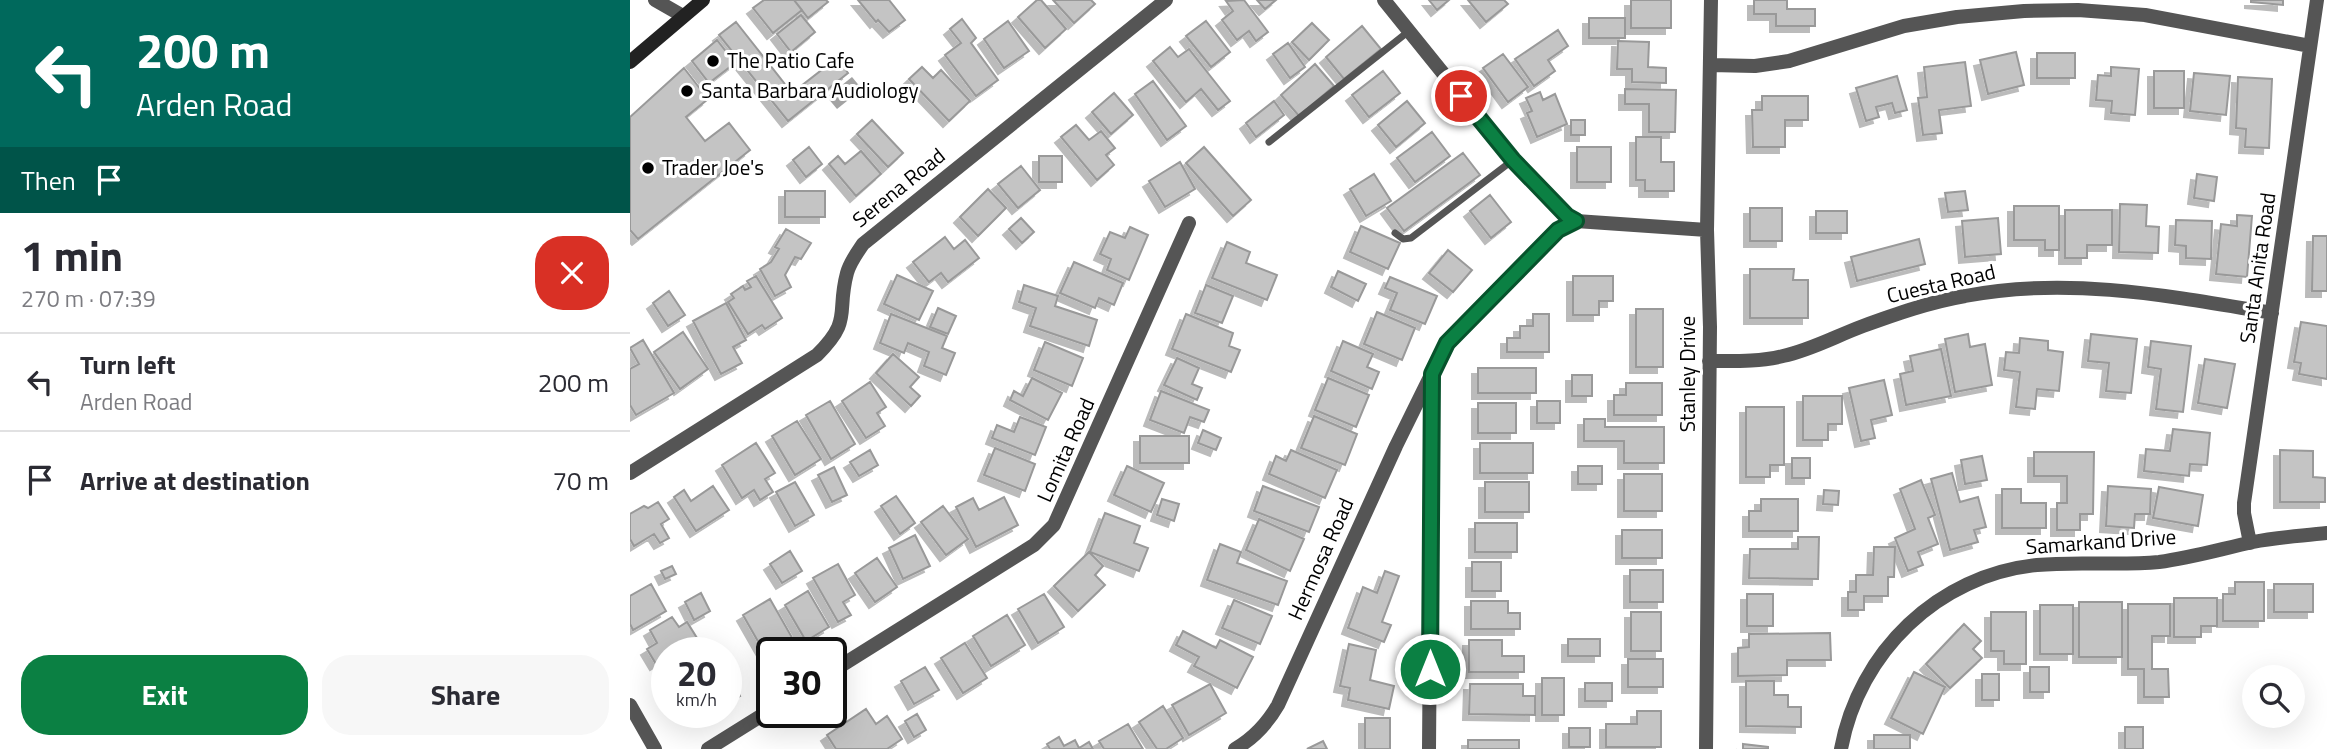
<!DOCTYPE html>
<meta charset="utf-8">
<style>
body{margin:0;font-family:"Titillium Web",sans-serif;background:#f7f7f7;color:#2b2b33;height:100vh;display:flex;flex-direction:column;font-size:26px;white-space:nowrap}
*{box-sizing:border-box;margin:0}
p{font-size:23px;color:#7c7c81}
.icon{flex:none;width:38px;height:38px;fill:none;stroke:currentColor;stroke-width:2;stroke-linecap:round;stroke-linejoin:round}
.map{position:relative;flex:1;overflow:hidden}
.panel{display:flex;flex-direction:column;background:#fff;width:630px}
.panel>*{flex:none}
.top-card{background:#00695c;color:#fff;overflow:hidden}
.tools{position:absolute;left:1612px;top:665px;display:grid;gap:14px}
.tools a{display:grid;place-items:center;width:63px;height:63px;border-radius:50%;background:#fff;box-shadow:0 7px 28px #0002;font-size:35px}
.speed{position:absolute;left:21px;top:637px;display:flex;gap:14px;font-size:35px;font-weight:700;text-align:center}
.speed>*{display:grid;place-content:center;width:91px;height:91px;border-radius:50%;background:#fff;box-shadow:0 7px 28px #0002;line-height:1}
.speed small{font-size:18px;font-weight:400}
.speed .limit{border:4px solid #111;border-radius:10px;background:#fff;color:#111}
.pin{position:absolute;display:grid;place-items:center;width:60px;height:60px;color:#fff;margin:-30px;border:4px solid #fff;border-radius:50%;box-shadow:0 2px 7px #0007}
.me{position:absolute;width:77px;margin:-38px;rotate:0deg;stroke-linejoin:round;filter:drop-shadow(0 0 5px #0008)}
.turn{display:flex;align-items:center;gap:24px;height:147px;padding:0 21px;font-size:32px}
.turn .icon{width:91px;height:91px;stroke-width:2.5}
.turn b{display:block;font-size:49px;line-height:60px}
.then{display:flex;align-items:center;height:66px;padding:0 21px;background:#0003;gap:14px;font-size:26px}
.round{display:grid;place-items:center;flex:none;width:74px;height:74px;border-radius:28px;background:#f7f7f7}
.overview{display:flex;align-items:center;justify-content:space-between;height:119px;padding:0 21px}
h1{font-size:42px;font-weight:700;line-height:52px}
.primary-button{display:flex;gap:14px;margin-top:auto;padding:14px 21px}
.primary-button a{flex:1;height:80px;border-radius:28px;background:#0b8043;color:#fff;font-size:28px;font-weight:700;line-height:80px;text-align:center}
.primary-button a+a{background:#f7f7f7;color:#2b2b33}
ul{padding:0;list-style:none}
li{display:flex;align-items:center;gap:21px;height:98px;padding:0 21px;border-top:2px solid #e1e1e2}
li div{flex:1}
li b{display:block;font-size:26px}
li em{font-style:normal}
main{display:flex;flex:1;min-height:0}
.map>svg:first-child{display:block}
.water{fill:#a3a3a3}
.building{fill:#c4c4c4;stroke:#999;stroke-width:2;filter:url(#shadow)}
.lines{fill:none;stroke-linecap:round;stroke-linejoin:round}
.lane{stroke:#555;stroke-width:7}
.street{stroke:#555;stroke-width:14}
.secondary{stroke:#222;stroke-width:14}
.route-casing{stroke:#07532c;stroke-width:18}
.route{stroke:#0b8043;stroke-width:12}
.poi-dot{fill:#000;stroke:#fff;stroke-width:2.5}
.labels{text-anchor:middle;stroke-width:6;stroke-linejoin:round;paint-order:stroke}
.poi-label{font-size:21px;fill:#000;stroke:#fff;text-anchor:start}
.street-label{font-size:21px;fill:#000;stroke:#fff}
</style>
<main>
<section class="panel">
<div class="top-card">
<div class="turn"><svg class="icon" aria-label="left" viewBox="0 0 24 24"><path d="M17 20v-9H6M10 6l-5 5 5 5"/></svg><div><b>200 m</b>Arden Road</div></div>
<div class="then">Then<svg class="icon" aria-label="arrive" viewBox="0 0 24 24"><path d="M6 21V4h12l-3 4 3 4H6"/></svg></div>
</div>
<div class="overview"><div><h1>1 min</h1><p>270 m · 07:39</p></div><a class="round" style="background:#d93025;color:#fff"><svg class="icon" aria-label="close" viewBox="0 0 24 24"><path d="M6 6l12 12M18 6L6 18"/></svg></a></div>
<ul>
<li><svg class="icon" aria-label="left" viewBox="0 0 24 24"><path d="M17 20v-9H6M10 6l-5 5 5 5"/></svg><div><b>Turn left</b><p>Arden Road</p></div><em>200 m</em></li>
<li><svg class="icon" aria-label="arrive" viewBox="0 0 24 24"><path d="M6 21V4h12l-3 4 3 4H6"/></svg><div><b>Arrive at destination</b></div><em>70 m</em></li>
</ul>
<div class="primary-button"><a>Exit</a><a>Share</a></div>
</section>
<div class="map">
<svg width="1697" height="749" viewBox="0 0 1697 749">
<defs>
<filter id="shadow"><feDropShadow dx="-6" dy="6" stdDeviation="0" flood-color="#0004"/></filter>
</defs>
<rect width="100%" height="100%" fill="#fff"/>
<path class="water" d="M222,77l10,12 -25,20 -10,-12z"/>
<path class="building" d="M134,0h30l8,10 -29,23 -20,-25z
M164,0h32l2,2 -20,16z
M228,0h31l16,20 -16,12 -11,-12 -2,2z
M407,0h4l25,29 -21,19 -27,-31z
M423,0h38l4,4 -21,19z
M614,0l24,32 -12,9 -7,-10 -12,9 -15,-20 11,-9 -7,-10z
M627,0h19l-11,9z
M799,0h20l-12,10z
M838,0h36l4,4 -22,18z
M1001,0h40v28h-40z
M1124,0h33v9h28v17h-39v-12h-22z
M1621,0h32v5l-32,-3z
M171,15l14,17 -24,20 -14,-18z
M959,18h36v20h-36z
M332,19l14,19 -5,5 27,37 -22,16 -31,-41 16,-12 -11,-14z
M378,21l21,30 -25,17 -20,-29z
M576,21l24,31 -19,15 -25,-31z
M106,22l56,71 45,-35 11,15 -60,48 -69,-86z
M682,23l17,17 -20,20 -17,-18z
M732,26l19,23 -37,30 -18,-22z
M928,30l10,16 -20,14 7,11 -21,15 -19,-27z
M87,40l18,23 -26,20 -17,-22z
M988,41l31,1 -1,25 18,1v15l-34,-1v-13h-15z
M658,43l17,24 -15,11 -17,-24z
M540,47l8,10 11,-8 41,52 -12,9 -17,-21 -15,13 -33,-41z
M1386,52l8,33 -36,9 -8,-34z
M1407,53h38v25h-38z
M873,54l25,33 -20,15 -25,-34z
M1335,62l6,44 -32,4 3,23 -19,2 -5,-37 9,-1 -3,-30z
M685,64l19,22 -35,30 -18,-21z
M292,67l11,11 8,-8 29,31 -21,20 -40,-42z
M1481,67l28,2 -4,46 -24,-2 1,-12 -16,-1 2,-25 13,1z
M54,68l24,31 -22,18 19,24 24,-18 21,27 -112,89 -8,-9v-113z
M753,71l17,22 -31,24 -17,-22z
M1524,71h30v37h-30z
M1564,73l36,3 -4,39 -36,-4z
M1267,76l10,34 -12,3 -3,-10 -16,4 3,10 -13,4 -10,-33z
M1608,77l34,2 -3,69 -24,-1 1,-18 -10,-1z
M523,81l33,45 -19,14 -32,-46z
M995,89l51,1 -1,42h-26v-28h-24z
M910,92l3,8 12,-6 12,30 -30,13 -10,-24 5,-2 -6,-13z
M484,93l19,22 -22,19 -19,-22z
M1132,96h46v24h-23v27h-32l-1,-37h10z
M644,101l10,14 -28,22 -10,-14z
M777,101l18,22 -29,24 -18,-22z
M242,120l31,33 -15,14 -31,-33z
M941,120h14v15h-14z
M446,125l13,15 12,-9 14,17 -9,7 8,10 -17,15 -36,-43z
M802,132l18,24 -35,26 -18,-24z
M1006,137h25v25h13v29h-29v-11h-9z
M179,147l13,17 -16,13 -13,-17z
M574,147l47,53 -18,16 -47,-53z
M947,147h34v35h-34z
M231,151l20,23 -25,22 -27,-32 9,-8 7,8z
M833,153l17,22 -76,56 -17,-23z
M409,156h23v26h-23z
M550,162l15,27 -30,18 -16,-26z
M391,166l19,24 -22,18 -20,-24z
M744,174l17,27 -25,15 -16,-27z
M1567,174l20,3 -3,24 -20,-3z
M358,189l18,19 -28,28 -18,-19z
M155,191h40v26h-40z
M1335,191l3,19 -20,2 -3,-19z
M860,195l21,27 -20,16 -21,-27z
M1490,204l27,1 -1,21 13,1 -1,26 -39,-1z
M1384,206h45v44h-14v-10h-31z
M1120,208h32v33h-32z
M1435,210h47v35h-25v13h-22z
M1186,211h31v22h-31z
M1607,215l15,1 -5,61 -31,-3 5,-50 16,2z
M391,218l13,14 -12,11 -13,-14z
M1368,218l3,36 -36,3 -3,-36z
M1546,220l36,1 -1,38 -25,-1v-12l-11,-1z
M731,226l39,17 -12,26 -38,-17z
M500,227l18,8 -19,45 -22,-10 4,-11 -11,-5 10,-22 15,6z
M156,229l25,14 -10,16 -6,-2 -10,18 6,12 -16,9 -15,-27 11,-7 8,-13 -4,-2z
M1683,236h14v55h-15z
M315,237l9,12 11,-9 14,18 -31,24 -7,-9 -12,9 -16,-20z
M1289,239l6,25 -68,17 -6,-24z
M597,242l23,10 -4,11 31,12 -10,25 -55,-22z
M818,250l24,20 -19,22 -24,-19z
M444,262l49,21 -9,22 -15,-7 -4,10 -35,-15z
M1120,269h44l-1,11h15v38h-58z
M708,271l28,13 -8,17 -27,-14z
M267,275l36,16 -14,29 -35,-16z
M126,276l26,42 -17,11 -3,-4 -14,9 -20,-32 6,-4 -3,-4 12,-8 2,4 6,-3 -4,-6z
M943,276h40v25h-14v14h-26z
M760,277l47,19 -12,28 -35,-14 7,-17 -12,-5z
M394,285l34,11 -3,10 42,14 -8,26 -59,-20 6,-18 -17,-6z
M576,285l27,11 -11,27 -27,-10z
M39,291l16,24 -17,11 -15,-23z
M96,303l20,37 -13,7 9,16 -21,11 -28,-53z
M308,308l18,8 -8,18 -18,-7z
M1006,309h27v58h-27z
M747,312l38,16 -13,32 -38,-16z
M261,314l56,22 -5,12 13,5 -9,22 -22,-9 5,-14 -21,-9 -4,10 -24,-10z
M556,314l47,19 -4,13 11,4 -9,22 -59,-23z
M903,314h16v38h-42v-14h13v-12h13z
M1671,322l26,4v53l-28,-5 2,-11 -7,-1z
M53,332l25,37 -28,20 -26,-37z
M1338,334l2,13 15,-3 7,41 -37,7 -10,-53z
M1461,334l46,5 -6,54 -25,-2 3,-28 -21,-2z
M1390,338l28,3v9l15,2 -4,39 -22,-2 -2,20 -19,-2 4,-35 -16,-2 2,-18 13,1z
M13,340l31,53 -38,22 -6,-10v-36l9,-5 -9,-16z
M713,341l30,13 -6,13 12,5 -7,17 -41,-18z
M1521,341l40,5 -8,66 -27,-3 5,-40 -13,-2z
M415,342l38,16 -11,28 -38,-16z
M1311,349l10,47 -45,9 -6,-31 13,-3 -3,-15z
M263,354l26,23 -9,10 10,9 -9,10 -35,-33z
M547,358l22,10 -7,16 10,4 -5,12 -33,-15z
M1575,359l30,5 -8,44 -29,-5z
M848,368h58v25h-58z
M942,375h20v21h-20z
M402,378l30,15 -14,27 -38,-20 4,-9 9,5z
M698,378l41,17 -13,32 -41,-17z
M1254,380l8,35 -21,5 4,18 -14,3 -12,-53z
M240,382l16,25 -9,6 8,13 -19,12 -24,-37z
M996,383h36v32h-48v-20h12z
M531,391l48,19 -5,12 -14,-5 -6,16 -34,-13z
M1173,396h39v28h-14v16h-25z
M200,401l25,43 -24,15 -25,-44z
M907,401h23v22h-23z
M848,403h38v30h-38z
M1116,407h38v58h-14v12h-24z
M684,416l43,18 -12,31 -44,-17z
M390,417l26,10 -11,28 -43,-17 5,-13 17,7z
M954,419h21v8h59v36h-40v-22h-40z
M167,421l24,38 -26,16 -23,-39z
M1543,429l37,4 -3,32 -17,-1 -1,12 -45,-5 2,-22 24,2z
M573,430l18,8 -5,12 -18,-7z
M510,436h49v27h-49z
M126,443l19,30 -10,6 8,13 -13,8 -6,-10 -12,8 -20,-33z
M850,443h53v30h-53z
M365,448l40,16 -10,27 -41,-16z
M240,450l8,15 -19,11 -9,-14z
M661,450l46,20 -12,28 -56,-24 7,-18 10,5z
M1650,450l33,1v26l12,1v24h-45z
M1404,452h60l-1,62h-13v16h-23v-27h10v-27h-33z
M1352,456l5,24 -22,4 -4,-24z
M1162,458h18v20h-18z
M497,466l37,17 -13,29 -37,-17z
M948,466h24v18h-24z
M204,467l13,28 -15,7 -14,-27z
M1322,473l8,29 18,-5 8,30 -12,3 4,12 -28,8 -19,-71z
M994,474h38v37h-38z
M1291,480l14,35 -7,3 10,26 -20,8 5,13 -15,6 -13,-33 20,-9 -15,-40z
M165,482l19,33 -19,11 -19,-34z
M855,482h44v30h-44z
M83,486l16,24 -33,21 -22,-34 10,-7 7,11z
M633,486l56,21 -10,25 -55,-21z
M1478,486l43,3 -1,25h-15l-1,14 -28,-2z
M1529,487l44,8 -5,31 -45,-8z
M1372,489h19v14h25v25h-44z
M1194,490l15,1 -1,14 -15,-1z
M266,496l19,27 -15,11 -19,-28z
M374,497l14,28 -42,22 -20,-40 17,-9 6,12z
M532,499l17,5 -5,17 -17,-6z
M1131,499h37v32h-49v-20h12z
M28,502l11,17 -8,5 8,14 -9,5 -6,-9 -20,12 -4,-7v-25l14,-8 4,2z
M313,506l25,33 -22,16 -25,-33z
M475,513l35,13 -6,17 14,5 -9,23 -49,-19z
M629,519l45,20 -14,32 -44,-21z
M845,523h42v29h-42z
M992,530h40v28h-40z
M285,535l15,31 -27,13 -14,-31z
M1168,537h21l-1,42 -69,-1 1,-29h48z
M590,544l21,8 -4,11 50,18 -9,24 -71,-25z
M1244,547h21l-1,30h-6v19h-24v14h-16v-18h8v-17h17z
M160,551l12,20 -20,12 -12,-19z
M459,552l14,14 -8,9 10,10 -27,26 -24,-25z
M247,558l20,29 -22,15 -20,-29z
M842,562h29v29h-29z
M208,564l17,31 -12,7 8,13 -13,7 -25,-44z
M42,566l4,8 -11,5 -4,-8z
M1000,570h33v32h-33z
M755,571l14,5 -17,46 9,3 -7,17 -36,-14 15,-41 14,6z
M1605,582h29v39h-41v-27h12z
M21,584l15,27 -33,19 -3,-6v-28z
M1644,584h39v28h-39z
M178,591l21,36 -23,14 -21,-36z
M71,593l9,18 -16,9 -9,-18z
M414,594l20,33 -26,16 -20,-34z
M1117,594h26v32h-26z
M1544,598h43v28h-16v11h-27z
M140,599l24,42 -11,6 4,6h-15v13l-29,-51z
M604,600l38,16 -12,28 -38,-16z
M841,601h37v12h12v16h-49z
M1449,602h43v55h-43z
M1498,604h42v32h-18v33h16l1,28h-25v-28h-16z
M1410,605h33v49h-33z
M1001,612h30v39h-30z
M1361,612h35v52h-22v-13h-13z
M377,615l18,30 -34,21 -18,-30z
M42,617l7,10 8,-5 10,16 -23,15h-7v4l-11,7 -9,-15 10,-6 -7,-13z
M1334,624l17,17 -8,8 9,9 -32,30 -24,-24z
M553,631l33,17 4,-8 33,17 -16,31 -43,-22 5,-9 -23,-12z
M1200,633l1,27h-44v15l-49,1v-28l11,-1v-13z
M938,639h32v17h-32z
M839,640h33v16h22v16h-55z
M335,643l22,35 -24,15 -22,-35z
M719,644l27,6 -6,30 24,6 -5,23 -41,-9 2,-12 -10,-2z
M998,659h35v28h-35z
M295,667l14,23 -25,14 -13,-23z
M1400,667h19v25h-19z
M98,672l12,24 -14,7v-30z
M1284,672l31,15 -22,47 -32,-16z
M1352,674h17v26h-17z
M912,678h22v37h-22z
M1116,681h28v14h14v12h13v20l-55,-1z
M955,683h27v18h-27z
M580,684l16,29 -37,22 -17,-30z
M840,684h53v12h12v19l-66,-1z
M533,706l20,32 -17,11h-9l-18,-27z
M236,709l10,15 11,-8 15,23 -15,10h-51l-9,-14z
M1007,711h24v36h-55v-23h31z
M287,714l9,16 -12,7 -9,-16z
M735,718h25v31h-25z
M498,724l15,25h-39l-5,-8z
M1495,727h18v22h-18z
M939,728h21v19h-21z
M1244,735h36v14h-36z
M429,737l5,9 11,-6 4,8 10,-6 4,7h-43l-3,-5z
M838,740h51v9h-51z
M693,741l4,8h-20z
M1113,744l25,3v2h-25z"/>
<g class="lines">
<path class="lane" d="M639,142l140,-111
M765,233l8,6 8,-1 102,-78"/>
<path class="street" d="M25,0l28,16
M754,0l129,160 54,56 9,5
M1081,65l44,1 34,-5 115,-35 53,-9 67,-6 54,-1 67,5 165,31
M1079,361c25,0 50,1 74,-5 28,-6 53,-20 80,-30 33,-12 67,-24 102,-30 102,-20 206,0 307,17
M0,473l187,-118c36,-36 19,-41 30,-82 3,-11 10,-20 16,-29l303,-244
M1620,543l-6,-30v-10l73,-503
M201,672l203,-127 20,-20 135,-302
M0,705l25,44
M78,749l64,-40
M605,749c19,-11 32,-25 43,-44l118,-259 33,-67
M799,749l3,-374 15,-32 111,-113 18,-9 131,9
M1076,749l4,-422 -3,-97 4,-230
M1211,749c18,-97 97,-174 196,-184 40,-4 81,1 122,-3 32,-4 62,-13 94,-20 24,-5 49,-6 74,-9"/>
<path class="secondary" d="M0,62l73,-62"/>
</g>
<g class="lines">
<g class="route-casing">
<path id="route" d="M800,669l2,-295 15,-31 111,-113 18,-9 -9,-5 -54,-56 -52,-64"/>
</g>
<use href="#route" class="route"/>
</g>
<g class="poi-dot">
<circle cx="83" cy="61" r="7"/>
<circle cx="57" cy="91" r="7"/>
<circle cx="18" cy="168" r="7"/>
</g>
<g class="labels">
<g class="poi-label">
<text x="97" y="68">The Patio Cafe</text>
<text x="71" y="98">Santa Barbara Audiology</text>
<text x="32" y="175">Trader Joe's</text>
</g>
<g class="street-label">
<text transform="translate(269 188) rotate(-39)" y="7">Serena Road</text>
<text transform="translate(1628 268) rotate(-82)" y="7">Santa Anita Road</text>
<text transform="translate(1311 284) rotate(-13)" y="7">Cuesta Road</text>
<text transform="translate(1058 374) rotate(-90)" y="7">Stanley Drive</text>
<text transform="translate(436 450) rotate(-66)" y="7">Lomita Road</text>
<text transform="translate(1471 542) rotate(-4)" y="7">Samarkand Drive</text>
<text transform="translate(691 559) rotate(-66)" y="7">Hermosa Road</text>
</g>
</g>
</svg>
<div class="tools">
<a><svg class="icon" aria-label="search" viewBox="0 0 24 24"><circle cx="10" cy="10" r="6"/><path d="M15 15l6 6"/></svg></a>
</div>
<div class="speed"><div>20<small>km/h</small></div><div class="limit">30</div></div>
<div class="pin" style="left:831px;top:96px;background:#d93025"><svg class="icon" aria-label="arrive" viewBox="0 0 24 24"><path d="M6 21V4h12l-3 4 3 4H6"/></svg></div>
<svg class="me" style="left:800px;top:669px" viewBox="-20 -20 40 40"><circle r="17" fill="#0b8043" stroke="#fff" stroke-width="3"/><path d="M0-11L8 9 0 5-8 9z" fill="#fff"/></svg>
</div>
</main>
